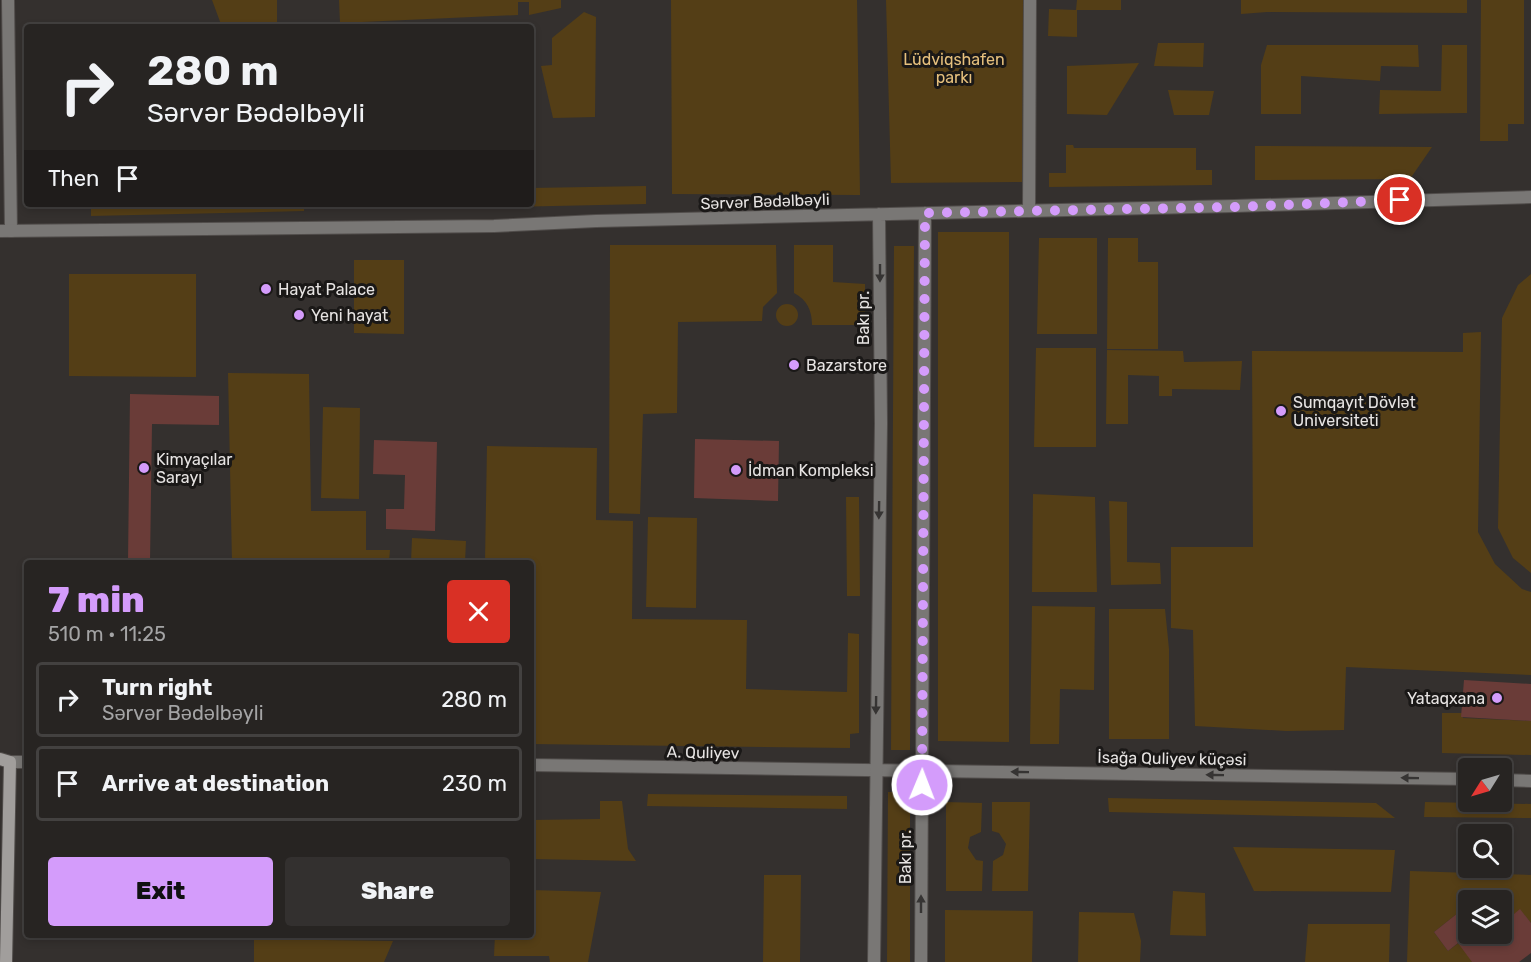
<!DOCTYPE html>
<meta charset="utf-8">
<style>
body{margin:0;font-family:Rubik,sans-serif;background:#33302f;color:#f1f3f6;height:100vh;display:flex;flex-direction:column;font-size:22px;white-space:nowrap}
*{box-sizing:border-box;margin:0}
p{font-size:20px;color:#a4a4a5}
.icon{flex:none;width:33px;height:33px;fill:none;stroke:currentColor;stroke-width:2;stroke-linecap:round;stroke-linejoin:round}
.map{position:relative;flex:1;overflow:hidden}
.drawer{position:absolute;left:24px;top:560px;width:510px;height:378px;display:flex;flex-direction:column;background:#272422;border-radius:6px;box-shadow:0 3px 9px #0003,0 0 0 2px #434140}
.drawer>*{flex:none}
.banner{position:absolute;left:24px;top:24px;width:510px;height:183px;border-radius:6px;box-shadow:0 3px 9px #0003,0 0 0 2px #434140;background:#272422;color:#f1f3f6;overflow:hidden}
.needle{width:39px;rotate:233deg}
.controls{position:absolute;left:1458px;top:758px;display:grid;gap:12px}
.controls a{display:grid;place-items:center;width:54px;height:54px;border-radius:6px;background:#272422;box-shadow:0 3px 9px #0003,0 0 0 2px #434140;font-size:30px}
.pin{position:absolute;display:grid;place-items:center;width:51px;height:51px;color:#fff;margin:-26px;border:3px solid #fff;border-radius:50%;box-shadow:0 2px 6px #0007}
.me{position:absolute;width:66px;margin:-33px;rotate:1deg;stroke-linejoin:round;filter:drop-shadow(0 0 4px #0008)}
.turn{display:flex;align-items:center;gap:21px;height:126px;padding:0 24px;font-size:27px}
.turn .icon{width:78px;height:78px;stroke-width:2.5}
.turn b{display:block;font-size:42px;line-height:51px}
.then{display:flex;align-items:center;height:57px;padding:0 24px;background:#0003;gap:12px;font-size:22px}
.round{display:grid;place-items:center;flex:none;width:63px;height:63px;border-radius:6px;background:#33302f}
.overview{display:flex;align-items:center;justify-content:space-between;height:102px;padding:0 24px}
h1{font-size:36px;font-weight:800;line-height:45px;color:#d49cfb}
.button{display:flex;gap:12px;margin-top:auto;padding:12px 24px}
.button a{flex:1;height:69px;border-radius:6px;background:#d49cfb;color:#111;font-size:24px;font-weight:800;line-height:69px;text-align:center}
.button a+a{background:#33302f;color:#f1f3f6}
ul{padding:0;list-style:none}
li{display:flex;align-items:center;gap:18px;height:75px;margin:0 12px 9px;padding:0 12px;border:3px solid #434140;border-radius:6px}
li div{flex:1}
li b{display:block;font-size:22px}
li em{font-style:normal}
.map>svg:first-child{display:block}
.green{fill:#543e16}
.building{fill:#6a3c38}
.lines{fill:none;stroke-linecap:round;stroke-linejoin:round}
.minor-casing{stroke:#514d4b;stroke-width:14}
.tertiary-casing{stroke:#514d4b;stroke-width:14}
.secondary-casing{stroke:#514d4b;stroke-width:14}
.minor{stroke:#797775;stroke-width:12}
.tertiary{stroke:#797775;stroke-width:12}
.secondary{stroke:#a19e9c;stroke-width:12}
.oneway{fill:#363433}
.route{stroke:#d49cfb;stroke-width:10;stroke-dasharray:0 18}
.poi-dot{fill:#d49cfb;stroke:#1a1817;stroke-width:2}
.labels{text-anchor:middle;stroke-width:6;stroke-linejoin:round;paint-order:stroke}
.park-label{font-size:16px;fill:#e6c07d;stroke:#1a1817}
.street-label{font-size:16px;fill:#e7e4e3;stroke:#1a1817}
.poi-label{font-size:16px;fill:#e7e4e3;stroke:#1a1817;text-anchor:start}
</style>
<div class="map">
<svg width="1531" height="962" viewBox="0 0 1531 962">
<rect width="100%" height="100%" fill="#34302e"/>
<path class="green" d="M212,0h65v27h-55z
M339,0h222v8l-32,7v-13h-11v13l-178,8z
M671,0h186l3,195 -188,-1z
M886,0h137l-1,182 -131,1z
M1077,0h44v10h-44v27l-29,-1 1,-27 27,1z
M1241,0h226v13l-200,-1 -26,2z
M1481,0h43v124h-16v17h-28z
M584,12l12,5 -1,100 -42,1 -12,-52 11,-1v-27z
M1158,43h46l-1,24 -49,-1z
M1267,45h151l1,22 -38,-1 -1,15 -79,-5v38h-40v-49z
M1442,45h25v68l-88,1 1,-24 61,1z
M1139,63l-32,52 -40,-1v-48z
M1168,90l46,1 -5,24h-35z
M1066,145h7l1,3h122v22h16v15l-163,2v-14h17z
M1255,146l177,1 -22,32 -155,1z
M646,186v18l-238,5v-5h123v-16z
M91,204h213v7l-213,5z
M938,232h71v510l-71,-1z
M1039,238h58v96h-60z
M1108,238h30v24h20v87h-51z
M610,245h166l1,48 -14,14 -1,14 -84,1 -1,91 -34,1 -3,100 -31,-1z
M794,245h39v37l32,2v41h-53c0,-15 -5,-25 -18,-32z
M894,246h20l-4,504h-19z
M354,260h50v74l-50,-1z
M69,274h127v103l-127,-1z
M1531,274v299l-18,-15 -15,-30 4,-210 16,-33z
M776 315a11 11 0 1 1 22 0a11 11 0 1 1-22 0Z
M1481,332l-3,200 17,32 27,25 9,3v83l-185,-8 -2,63 -58,1 -91,-5 -2,-96 -22,-2v-81h82l-1,-196 211,1v-19z
M1036,348h60v99h-62z
M1107,350l76,1 1,11 58,-1 -2,29 -68,-1v7h-13v-20l-31,-1v49h-22z
M228,373l81,1 2,137h55v39h24l-1,12h-157z
M323,407l37,1 -1,91 -38,-1z
M487,446l110,2 -1,72 37,1 -1,98 115,1 -1,69 101,3 1,-59 11,1v99l-9,1v14l-319,-4v-182h-46z
M1033,494l62,3 2,95h-65z
M846,497h13l1,99h-13z
M1109,501l18,1v60l33,1 1,21 -50,1z
M648,517l49,1 -1,90 -50,-1z
M412,538l54,3 -1,21h-54z
M1032,606l63,1 -1,83 -34,-1 -1,55h-29z
M1109,609h56l4,40v90h-60z
M1442,713h20l1,5 68,3v34l-89,-2z
M888,792h22v170h-23z
M648,794l199,2v13l-200,-3z
M1108,798l268,5 19,15 -286,-6z
M600,801h22l6,48 8,12 -105,-2v-39l69,-1z
M946,802l36,1 -1,29 -11,5 -2,11 8,12 7,1 -1,30h-36z
M992,802h38l-2,89h-36l1,-30 10,-6 3,-11 -7,-11 -7,-2z
M1425,802l106,2v14l-107,-1z
M1233,847l162,3 -4,42 -137,-1z
M1410,871l121,4v48l-11,-13 -17,13 16,22 -31,-10 -5,4 -5,-6h24v-33h-21l-2,-3 -11,3v5l-34,27 14,19 17,-13 7,24h-65z
M764,875h37l-1,87h-37z
M531,890l70,2 -13,70h-38l-1,-6h-55l1,-21 36,-1z
M1173,891l32,2 1,43 -36,-1z
M945,910l88,1 -1,51h-87z
M1079,912l55,1 7,28 -1,21h-62z
M1308,924h82l-1,38h-84z
M254,939l139,2 -9,21h-130z"/>
<path class="building" d="M130,394l89,2v29l-67,-1 -2,138h-22z
M695,439l84,2 -1,60 -84,-3z
M374,440l63,2 -2,89 -49,-2v-20h18l1,-34 -32,-1z
M1464,680l67,4v37l-70,-4z
M1468,905v28h10l5,6 7,-6h12v-9l18,-15 11,14v30l-12,9h-47l-14,-19 -10,8 -14,-19z"/>
<g class="lines">
<g class="minor-casing">
<path id="minor" d="M8,0l3,231
M1029,211l1,-211
M10,762h17
M531,765l937,14
M1502,780l29,1"/>
</g>
<g class="tertiary-casing">
<path id="tertiary" d="M0,231l494,-5 102,-5 638,-15 297,-9
M874,962l7,-539 -2,-209
M921,962l4,-749"/>
</g>
<g class="secondary-casing">
<path id="secondary" d="M0,759l10,3 -4,200"/>
</g>
<use href="#minor" class="minor"/>
<use href="#tertiary" class="tertiary"/>
<use href="#secondary" class="secondary"/>
</g>
<defs><path id="oneway-solid" d="M-6-.8H1V-3.2L6.5 0L1 3.2V.8H-6Z" transform="scale(1.5)"/></defs>
<g class="oneway">
<use href="#oneway-solid" transform="translate(880 273) rotate(90)"/>
<use href="#oneway-solid" transform="translate(879 510) rotate(91)"/>
<use href="#oneway-solid" transform="translate(876 705) rotate(91)"/>
<use href="#oneway-solid" transform="translate(1020 772) rotate(-179)"/>
<use href="#oneway-solid" transform="translate(1215 775) rotate(-179)"/>
<use href="#oneway-solid" transform="translate(1410 778) rotate(-179)"/>
<use href="#oneway-solid" transform="translate(921 904) rotate(-90)"/>
</g>
<g class="lines">
<path class="route" d="M922,785l3,-572 309,-6 166,-7"/>
</g>
<g class="poi-dot">
<circle cx="266" cy="289" r="6"/>
<circle cx="299" cy="315" r="6"/>
<circle cx="794" cy="365" r="6"/>
<circle cx="1281" cy="411" r="6"/>
<circle cx="144" cy="468" r="6"/>
<circle cx="736" cy="470" r="6"/>
<circle cx="1497" cy="698" r="6"/>
</g>
<g class="labels">
<g class="park-label">
<text x="954" y="65">Lüdviqshafen<tspan x="954" dy="18">parkı</tspan></text>
</g>
<g class="street-label">
<text transform="translate(765 201) rotate(-2)" y="6">Sərvər Bədəlbəyli</text>
<text transform="translate(863 318) rotate(-90)" y="6">Bakı pr.</text>
<text transform="translate(703 752) rotate(1)" y="6">A. Quliyev</text>
<text transform="translate(1172 758) rotate(1)" y="6">İsağa Quliyev küçəsi</text>
<text transform="translate(905 857) rotate(-90)" y="6">Bakı pr.</text>
</g>
<g class="poi-label">
<text x="278" y="295">Hayat Palace</text>
<text x="311" y="321">Yeni hayat</text>
<text x="806" y="371">Bazarstore</text>
<text x="1293" y="408">Sumqayıt Dövlət<tspan x="1293" dy="18">Universiteti</tspan></text>
<text x="156" y="465">Kimyaçılar<tspan x="156" dy="18">Sarayı</tspan></text>
<text x="748" y="476">İdman Kompleksi</text>
<text x="1485" y="704" text-anchor="end">Yataqxana</text>
</g>
</g>
</svg>
<div class="controls">
<a><svg class="needle" viewBox="-14 -14 28 28"><path d="M0-13l5 13h-10z" fill="#e53935"/><path d="M0 13l5-13h-10z" fill="#a4a4a5"/></svg></a>
<a><svg class="icon" aria-label="search" viewBox="0 0 24 24"><circle cx="10" cy="10" r="6"/><path d="M15 15l6 6"/></svg></a>
<a><svg class="icon" aria-label="layers" viewBox="0 0 24 24"><path d="M12 4l9 5-9 5-9-5zM3 14l9 5 9-5"/></svg></a>
</div>
<div class="pin" style="left:1400px;top:200px;background:#d93025"><svg class="icon" aria-label="arrive" viewBox="0 0 24 24"><path d="M6 21V4h12l-3 4 3 4H6"/></svg></div>
<svg class="me" style="left:922px;top:785px" viewBox="-20 -20 40 40"><circle r="17" fill="#d49cfb" stroke="#fff" stroke-width="3"/><path d="M0-11L8 9 0 5-8 9z" fill="#fff"/></svg>
<div class="banner">
<div class="turn"><svg class="icon" aria-label="right" viewBox="0 0 24 24"><path d="M7 20v-9h11M14 6l5 5-5 5"/></svg><div><b>280 m</b>Sərvər Bədəlbəyli</div></div>
<div class="then">Then<svg class="icon" aria-label="arrive" viewBox="0 0 24 24"><path d="M6 21V4h12l-3 4 3 4H6"/></svg></div>
</div>
<section class="drawer">
<div class="overview"><div><h1>7 min</h1><p>510 m · 11:25</p></div><a class="round" style="background:#d93025;color:#fff"><svg class="icon" aria-label="close" viewBox="0 0 24 24"><path d="M6 6l12 12M18 6L6 18"/></svg></a></div>
<ul>
<li><svg class="icon" aria-label="right" viewBox="0 0 24 24"><path d="M7 20v-9h11M14 6l5 5-5 5"/></svg><div><b>Turn right</b><p>Sərvər Bədəlbəyli</p></div><em>280 m</em></li>
<li><svg class="icon" aria-label="arrive" viewBox="0 0 24 24"><path d="M6 21V4h12l-3 4 3 4H6"/></svg><div><b>Arrive at destination</b></div><em>230 m</em></li>
</ul>
<div class="button"><a>Exit</a><a>Share</a></div>
</section>
</div>
